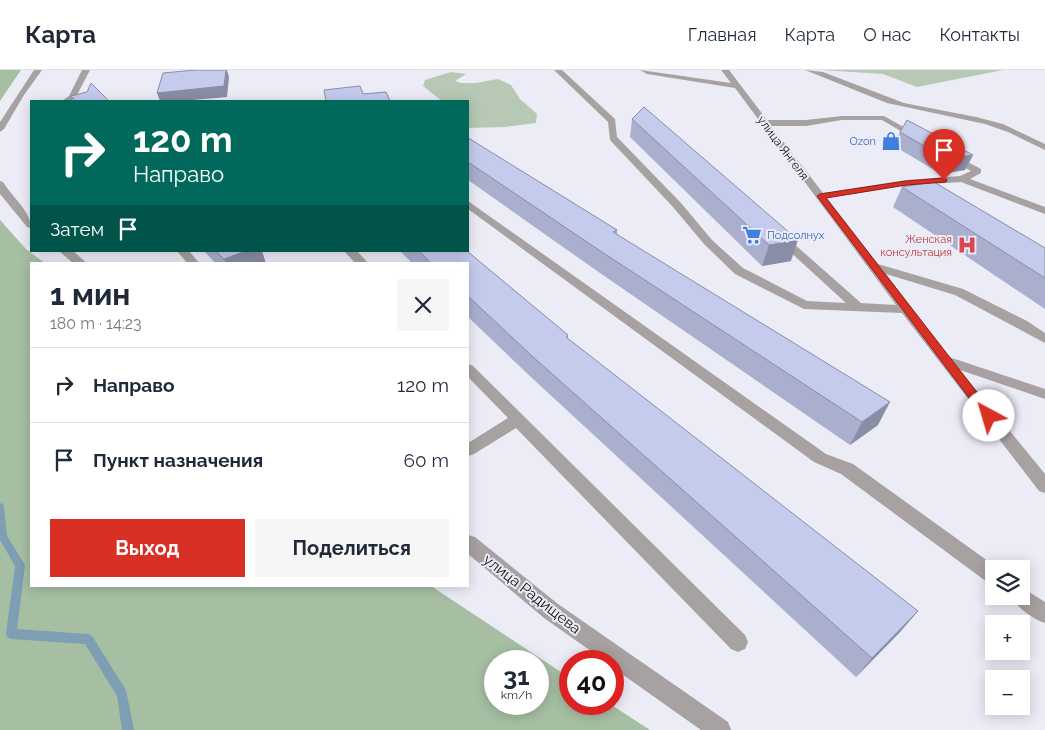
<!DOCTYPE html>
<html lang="ru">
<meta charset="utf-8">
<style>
body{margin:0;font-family:Raleway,sans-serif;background:#f6f6f7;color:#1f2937;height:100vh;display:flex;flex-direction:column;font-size:19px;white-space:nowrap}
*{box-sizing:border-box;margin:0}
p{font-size:16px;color:#747a83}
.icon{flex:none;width:28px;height:28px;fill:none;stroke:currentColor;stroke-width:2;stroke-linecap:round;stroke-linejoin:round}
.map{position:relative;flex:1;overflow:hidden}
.side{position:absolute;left:30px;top:192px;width:439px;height:325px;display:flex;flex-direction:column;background:#fff;border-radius:0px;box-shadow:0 2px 12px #0003}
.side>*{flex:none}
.banner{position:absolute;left:30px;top:30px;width:439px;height:152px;border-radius:0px;box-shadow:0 2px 12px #0003;background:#00695c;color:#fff;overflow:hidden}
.tools{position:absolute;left:985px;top:490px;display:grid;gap:10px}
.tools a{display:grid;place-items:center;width:45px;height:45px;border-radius:0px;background:#fff;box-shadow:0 2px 12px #0003;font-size:25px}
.speed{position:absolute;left:484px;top:580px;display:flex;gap:10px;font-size:25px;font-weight:700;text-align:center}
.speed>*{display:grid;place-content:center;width:65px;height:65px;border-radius:50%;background:#fff;box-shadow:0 2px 12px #0003;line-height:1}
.speed small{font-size:12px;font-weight:400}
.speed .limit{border:8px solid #d22;background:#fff;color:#111}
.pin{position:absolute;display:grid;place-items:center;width:42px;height:42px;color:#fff;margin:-51px -21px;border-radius:50% 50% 50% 0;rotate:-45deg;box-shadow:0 0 5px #0007}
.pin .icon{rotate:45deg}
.me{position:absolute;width:55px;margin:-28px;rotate:321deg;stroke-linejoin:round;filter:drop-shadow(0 0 4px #0008)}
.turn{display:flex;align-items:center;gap:18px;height:105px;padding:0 20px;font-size:22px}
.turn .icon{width:65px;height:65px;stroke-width:2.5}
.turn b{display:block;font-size:35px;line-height:42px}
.then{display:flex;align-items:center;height:48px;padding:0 20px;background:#0003;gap:10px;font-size:19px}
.round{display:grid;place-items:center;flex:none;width:52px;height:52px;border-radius:0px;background:#f6f6f7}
.overview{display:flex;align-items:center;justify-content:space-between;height:85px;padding:0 20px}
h1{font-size:30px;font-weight:700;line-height:38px}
.primary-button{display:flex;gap:10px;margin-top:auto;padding:10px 20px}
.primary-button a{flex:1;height:58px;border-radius:0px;background:#d93025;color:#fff;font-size:20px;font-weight:700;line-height:58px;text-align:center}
.primary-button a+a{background:#f6f6f7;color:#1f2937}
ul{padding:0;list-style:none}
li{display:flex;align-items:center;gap:15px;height:75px;padding:0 20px;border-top:1px solid #e0e1e3}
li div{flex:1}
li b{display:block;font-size:19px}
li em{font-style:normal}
header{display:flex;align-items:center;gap:30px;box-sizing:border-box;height:70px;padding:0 25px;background:#fff;border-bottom:1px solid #e0e1e3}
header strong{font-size:24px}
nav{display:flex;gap:28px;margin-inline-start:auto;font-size:18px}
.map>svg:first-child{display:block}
.green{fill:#b7c9b5}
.forest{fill:#a6bfa3;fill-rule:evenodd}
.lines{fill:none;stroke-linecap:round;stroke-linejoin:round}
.stream{fill:#7d9eb3;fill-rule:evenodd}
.minor{fill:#a7a2a1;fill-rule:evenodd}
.wall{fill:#a9afcc}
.shaded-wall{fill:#898ea6}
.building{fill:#c4cbed;stroke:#898ea6}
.route{fill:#d93025;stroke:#8d1f18}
.labels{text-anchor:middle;stroke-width:4;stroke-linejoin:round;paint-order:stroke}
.far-shop-label{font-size:11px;fill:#366cbe;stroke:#ebecf6;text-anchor:end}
.far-health-label{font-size:11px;fill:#be3a42;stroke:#ebecf6;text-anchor:end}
.street-label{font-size:12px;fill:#121215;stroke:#ebecf6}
.near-street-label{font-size:15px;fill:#121215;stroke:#ebecf6}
</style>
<header>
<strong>Карта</strong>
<nav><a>Главная</a><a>Карта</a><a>О нас</a><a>Контакты</a></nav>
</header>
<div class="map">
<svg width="1045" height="660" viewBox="0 0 1045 660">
<rect width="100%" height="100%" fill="#ebecf6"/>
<path class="green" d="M822,0h181l-86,17 -34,-13z
M451,2l15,2 -11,7 6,2h15l22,-4 13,6 9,14 17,15 -1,9 -31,4 -37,1v-27h-26l-19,-15 2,-6z"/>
<path class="forest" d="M0,0h21l-21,31z
M0,150l26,29 20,15h-15v322h400l139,92v26h40l40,26h-650zM538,591v43h-43v-43z"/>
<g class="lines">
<path class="stream" d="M0,433l3,1 1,3 3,29 18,29 -8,64 71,5 4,2 34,54 8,40h-12l-5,-34 -32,-52 -74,-5 -4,-2 -1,-3 9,-68 -15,-26z"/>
<path class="minor" d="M34,0h8l-18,25 -20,34 -4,3v-10z
M82,0h8l-14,27 -5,4h-9l7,-5z
M554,0h8l53,49 2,18 64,66 31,37 31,28 64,33 39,2 -70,-64 -2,-2 2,-2h8l77,68 35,2 -161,-217 -88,-14 -7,-4 91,13 -10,-13h8l38,50h39l36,-4h42l39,22 -7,2 -34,-20h-40l-36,6h-35l52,67 83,-13 54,-4 11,-5 -24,-13v-4l3,-1 31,16v4l-11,6 75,28v7l-84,-32 -45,3 15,9 1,2 -5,3 -23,-13 -77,12 51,66 85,25 64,32 18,12v10l-90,-48 -69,-21 63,83 96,32v10l-85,-29 85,104v19l-6,-2 -137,-178 -98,-4 -69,-35 -31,-30 -31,-37 -63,-67 -2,-18z
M805,0l18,2 81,31 72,14 27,7 42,20v6l-37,-18 -23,-8 -98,-21z
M0,111l3,1c9,15 28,29 28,46l-4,-1 -27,-33z
M468,131l358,253 27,10 146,105h-5v15l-7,-2 -146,-108 -27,-12 -346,-253z
M59,181h14l15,13h-14z
M177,181h12l11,13h-12z
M344,181h13l12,13h-13z
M468,294l5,2 272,269 3,7 -3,7 -7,3 -7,-3 -215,-221 -42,26 -6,2v-13l40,-25 -40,-41z
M468,465l7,2 83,67 170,118 3,8h-30l-89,-63v-6h-7l-61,-43 -76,-64z
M1021,517l24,15v21c-12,-4 -28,-15 -34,-27h10z"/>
</g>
<path class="wall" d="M632,49l159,142 -29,5 -132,-129z
M900,62l73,23 -8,15 -24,4 -47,-28z
M468,69l149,91v4l261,191 -28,20 -250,-172 -132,-93z
M902,117l143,61v61l-152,-102z
M204,181h58l4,13h-50z
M400,181h67l101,84v4l350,272 -18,21 -44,45 -324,-299 -64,-61v-53h-55z"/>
<path class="shaded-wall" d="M227,0l2,7 -2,20 -46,4h-21l-3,-8z
M973,85l-8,15 -24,4 6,-15z
M798,170l-7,21 -29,5 7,-21z
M246,181h16l4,13h-40l-2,-5z
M890,332l-12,23 -28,20 12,-23z
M918,541l-18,21 -44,45 16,-19z"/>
<path class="building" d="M196,0h30l-2,16 -67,7 6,-20z
M91,13l18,18h-33l-5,-5 16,-4z
M360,16l3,8 23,-2 4,9h-64l-2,-11z
M644,37l154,133 -29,5 -137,-126z
M907,50l66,35 -26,4 -47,-27z
M468,69h2l147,91 -4,2 277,170 -28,20 -260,-170 -134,-90z
M934,112l111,66v30l-143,-91z
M216,181h30l-22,8z
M419,181h48l101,84 -2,2 352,274 -46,47 -340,-302 -64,-60v-32h-36z"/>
<path class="route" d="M944,108l3,2 -1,2 -40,3 -80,13 167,215 2,3 -6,4 -4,-1 -168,-223 3,-2 86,-13z"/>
<defs>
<g id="shop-bare" transform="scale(1.5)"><path d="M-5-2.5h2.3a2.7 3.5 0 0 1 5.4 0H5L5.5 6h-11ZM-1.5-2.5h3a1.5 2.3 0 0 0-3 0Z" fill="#3f7fe0" stroke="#ebecf6" stroke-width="2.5" paint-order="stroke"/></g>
<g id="supermarket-bare" transform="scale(1.5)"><path d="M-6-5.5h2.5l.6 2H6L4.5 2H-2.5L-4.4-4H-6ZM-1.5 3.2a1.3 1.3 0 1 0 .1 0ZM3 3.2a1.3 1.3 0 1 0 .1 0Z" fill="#3f7fe0" stroke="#ebecf6" stroke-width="2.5" paint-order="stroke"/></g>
<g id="hospital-bare" transform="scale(1.5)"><path d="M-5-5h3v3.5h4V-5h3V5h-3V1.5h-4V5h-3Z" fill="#e0444e" stroke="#ebecf6" stroke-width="2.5" paint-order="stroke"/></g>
</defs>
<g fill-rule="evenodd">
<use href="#shop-bare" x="891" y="71"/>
<use href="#supermarket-bare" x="752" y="165"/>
<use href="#hospital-bare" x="967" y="175"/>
</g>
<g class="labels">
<g class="far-shop-label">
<text x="876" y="75">Ozon</text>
<text x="767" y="169" text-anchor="start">Подсолнух</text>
</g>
<g class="far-health-label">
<text x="952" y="173">Женская<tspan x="952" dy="13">консультация</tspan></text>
</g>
<g class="street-label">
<text transform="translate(783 78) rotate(53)" y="4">улица Янгеля</text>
</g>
<g class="near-street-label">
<text transform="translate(532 524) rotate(38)" y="5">улица Радищева</text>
</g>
</g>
</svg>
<div class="tools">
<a><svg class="icon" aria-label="layers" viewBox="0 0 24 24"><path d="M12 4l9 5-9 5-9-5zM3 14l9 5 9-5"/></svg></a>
<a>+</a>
<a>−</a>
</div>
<div class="speed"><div>31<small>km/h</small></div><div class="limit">40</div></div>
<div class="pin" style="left:944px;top:110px;background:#d93025"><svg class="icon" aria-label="arrive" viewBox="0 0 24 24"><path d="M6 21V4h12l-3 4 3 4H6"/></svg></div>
<svg class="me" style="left:989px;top:346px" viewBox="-20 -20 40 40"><circle r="19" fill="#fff"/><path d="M0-13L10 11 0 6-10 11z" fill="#d93025"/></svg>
<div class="banner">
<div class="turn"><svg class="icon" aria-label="right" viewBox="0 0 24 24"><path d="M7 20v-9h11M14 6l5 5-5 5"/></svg><div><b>120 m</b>Направо</div></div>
<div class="then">Затем<svg class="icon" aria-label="arrive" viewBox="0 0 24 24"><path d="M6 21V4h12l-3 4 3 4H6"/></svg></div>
</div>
<section class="side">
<div class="overview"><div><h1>1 мин</h1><p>180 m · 14:23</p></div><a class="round"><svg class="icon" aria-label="close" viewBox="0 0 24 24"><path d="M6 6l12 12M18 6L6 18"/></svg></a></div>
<ul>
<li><svg class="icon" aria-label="right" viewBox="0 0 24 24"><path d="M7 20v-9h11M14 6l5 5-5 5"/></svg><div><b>Направо</b></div><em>120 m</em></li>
<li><svg class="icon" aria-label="arrive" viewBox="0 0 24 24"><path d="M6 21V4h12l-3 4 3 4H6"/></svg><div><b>Пункт назначения</b></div><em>60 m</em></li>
</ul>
<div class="primary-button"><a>Выход</a><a>Поделиться</a></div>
</section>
</div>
